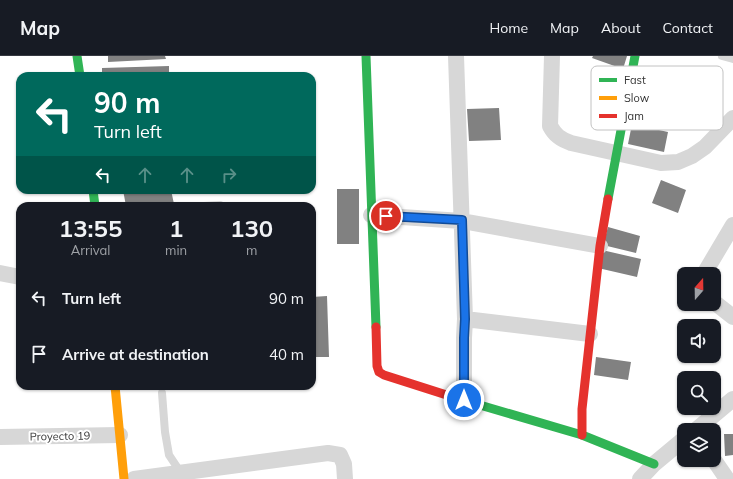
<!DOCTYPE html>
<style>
body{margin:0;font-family:Mulish,sans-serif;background:#20242c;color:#f1f3f6;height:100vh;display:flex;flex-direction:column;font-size:15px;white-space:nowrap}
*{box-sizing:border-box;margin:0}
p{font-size:13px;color:#9ea1a6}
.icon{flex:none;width:22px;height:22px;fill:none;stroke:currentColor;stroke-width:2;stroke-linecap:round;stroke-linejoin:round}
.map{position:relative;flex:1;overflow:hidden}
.side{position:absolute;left:16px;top:146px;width:300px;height:188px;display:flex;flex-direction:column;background:#171b24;border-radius:12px;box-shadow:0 1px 3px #0004}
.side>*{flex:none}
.hud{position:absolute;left:16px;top:16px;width:300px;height:122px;border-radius:12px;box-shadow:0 1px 3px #0004;background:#00695c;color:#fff;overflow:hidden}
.needle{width:26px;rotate:20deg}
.fabs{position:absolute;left:677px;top:211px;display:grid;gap:8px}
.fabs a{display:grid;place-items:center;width:44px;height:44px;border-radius:8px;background:#171b24;box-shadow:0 1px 3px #0004;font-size:20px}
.pin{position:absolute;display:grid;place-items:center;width:34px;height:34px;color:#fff;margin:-17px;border:2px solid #fff;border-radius:50%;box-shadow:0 1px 4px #0007}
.me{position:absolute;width:44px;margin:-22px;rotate:0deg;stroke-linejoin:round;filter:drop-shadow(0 0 3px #0008)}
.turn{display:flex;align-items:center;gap:14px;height:84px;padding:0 12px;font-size:18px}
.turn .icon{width:52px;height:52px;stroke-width:2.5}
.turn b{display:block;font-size:28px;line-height:34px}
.lanes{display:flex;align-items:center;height:38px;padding:0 12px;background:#0003;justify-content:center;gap:20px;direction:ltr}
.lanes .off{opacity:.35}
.eta{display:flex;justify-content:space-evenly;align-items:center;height:68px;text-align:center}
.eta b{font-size:24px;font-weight:700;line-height:28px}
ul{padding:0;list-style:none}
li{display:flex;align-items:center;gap:12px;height:56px;padding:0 12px}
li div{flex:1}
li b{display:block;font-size:15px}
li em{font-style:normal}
header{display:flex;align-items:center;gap:24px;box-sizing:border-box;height:56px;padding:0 20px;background:#171b24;border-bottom:1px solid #363941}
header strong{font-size:19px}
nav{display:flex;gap:22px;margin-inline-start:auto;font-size:14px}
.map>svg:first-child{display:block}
.building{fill:#818181}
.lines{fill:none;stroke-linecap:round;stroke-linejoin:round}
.lane{stroke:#d7d7d7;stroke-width:8}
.street{stroke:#d7d7d7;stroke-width:16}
.fast{stroke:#30b455;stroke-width:9}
.slow{stroke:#ff9f0a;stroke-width:9}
.jam{stroke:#e5322d;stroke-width:9}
.route-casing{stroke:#114b97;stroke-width:10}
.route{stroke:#1a73e8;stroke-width:7}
.labels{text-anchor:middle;stroke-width:4;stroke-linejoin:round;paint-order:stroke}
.street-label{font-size:11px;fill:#333;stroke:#fff}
.key{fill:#fff;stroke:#c2c2c2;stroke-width:1}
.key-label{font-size:11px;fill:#333}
</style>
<header>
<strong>Map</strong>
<nav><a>Home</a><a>Map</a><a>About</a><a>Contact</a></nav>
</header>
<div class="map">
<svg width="733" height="423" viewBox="0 0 733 423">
<rect width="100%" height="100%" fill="#fff"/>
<path class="building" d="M108,0h57l1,3 -58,3z
M593,0h34l-4,13 -31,-11z
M169,10v10h-67v-8z
M499,52l2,32 -32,1 -2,-32z
M632,68l36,8 -4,20 -36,-8z
M661,124l25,10 -8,23 -26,-10z
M337,133h22v55h-22z
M123,134h48l3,14 -11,2h-37z
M608,171l32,9 -4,17 -33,-8z
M602,194l39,9 -4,18 -39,-9z
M327,240l2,61h-17v-60z
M596,301l35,5 -3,18 -34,-5z
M724,378h9v21l-8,1z"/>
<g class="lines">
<path class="lane" d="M722,0l11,3
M204,150l16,-1
M162,337l3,39 4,23 12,18"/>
<path class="street" d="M456,0l9,263 -1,19v62
M552,0l-2,70c5,9 10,13 21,17l90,20 17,-1 14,-6 13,-9 28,-29
M371,159l91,6 138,25
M0,217l20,4
M704,218l29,-49
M714,246l19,15
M465,263l125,15
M696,374l37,-31
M0,381l120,-2
M714,404l13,19
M134,423l194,-26 12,2 4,9 1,15
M640,423l14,-15 30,-25"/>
<path class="fast" d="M77,0l3,20
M366,0l10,271
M93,134l2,16
M608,143l27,-143
M456,342l126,37 72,29"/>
<path class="slow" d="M115,330l9,93"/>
<path class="jam" d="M376,271l1,39 2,6 5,3 72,23
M582,379v-26l18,-163 8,-47"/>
</g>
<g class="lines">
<g class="route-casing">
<path id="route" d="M386,160l76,4 3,99 -1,19v62"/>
</g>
<use href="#route" class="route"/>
</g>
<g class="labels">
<g class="street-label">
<text transform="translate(60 380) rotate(-1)" y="4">Proyecto 19</text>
</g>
</g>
<rect x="591" y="10" width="132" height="64" rx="6" class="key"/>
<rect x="599" y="22" width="18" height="4" fill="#30b455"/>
<rect x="599" y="40" width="18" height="4" fill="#ff9f0a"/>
<rect x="599" y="58" width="18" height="4" fill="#e5322d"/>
<g class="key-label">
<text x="624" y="28">Fast</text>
<text x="624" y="46">Slow</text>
<text x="624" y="64">Jam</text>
</g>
</svg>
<div class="fabs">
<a><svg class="needle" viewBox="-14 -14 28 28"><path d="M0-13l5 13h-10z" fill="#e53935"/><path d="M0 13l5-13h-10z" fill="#9ea1a6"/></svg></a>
<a><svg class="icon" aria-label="sound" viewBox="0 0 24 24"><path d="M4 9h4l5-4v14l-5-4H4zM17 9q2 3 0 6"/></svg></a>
<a><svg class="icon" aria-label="search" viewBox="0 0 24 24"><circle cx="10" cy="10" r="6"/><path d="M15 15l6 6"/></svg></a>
<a><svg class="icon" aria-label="layers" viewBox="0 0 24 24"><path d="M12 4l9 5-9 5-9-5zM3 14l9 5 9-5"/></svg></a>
</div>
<div class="pin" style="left:386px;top:160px;background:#d93025"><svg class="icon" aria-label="arrive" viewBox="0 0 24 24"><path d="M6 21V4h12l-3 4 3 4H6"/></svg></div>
<svg class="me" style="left:464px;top:344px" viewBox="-20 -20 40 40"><circle r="17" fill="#1a73e8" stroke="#fff" stroke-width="3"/><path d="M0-11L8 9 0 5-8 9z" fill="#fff"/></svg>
<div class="hud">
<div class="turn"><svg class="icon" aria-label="left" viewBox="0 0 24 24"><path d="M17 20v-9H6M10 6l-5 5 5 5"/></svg><div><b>90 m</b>Turn left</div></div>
<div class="lanes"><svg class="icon" aria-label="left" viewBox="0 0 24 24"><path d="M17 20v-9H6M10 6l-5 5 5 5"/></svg><svg class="icon off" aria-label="ahead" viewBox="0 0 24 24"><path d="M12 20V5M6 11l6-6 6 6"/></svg><svg class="icon off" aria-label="ahead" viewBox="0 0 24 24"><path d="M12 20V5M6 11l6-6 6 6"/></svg><svg class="icon off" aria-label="right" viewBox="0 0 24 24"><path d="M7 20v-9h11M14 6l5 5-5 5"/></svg></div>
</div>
<section class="side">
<div class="eta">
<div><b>13:55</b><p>Arrival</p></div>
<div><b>1</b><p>min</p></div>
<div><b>130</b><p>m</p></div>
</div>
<ul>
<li><svg class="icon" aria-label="left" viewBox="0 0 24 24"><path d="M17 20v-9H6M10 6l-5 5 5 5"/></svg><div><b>Turn left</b></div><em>90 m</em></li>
<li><svg class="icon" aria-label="arrive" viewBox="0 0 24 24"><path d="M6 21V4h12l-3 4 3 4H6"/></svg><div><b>Arrive at destination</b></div><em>40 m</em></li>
</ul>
</section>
</div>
